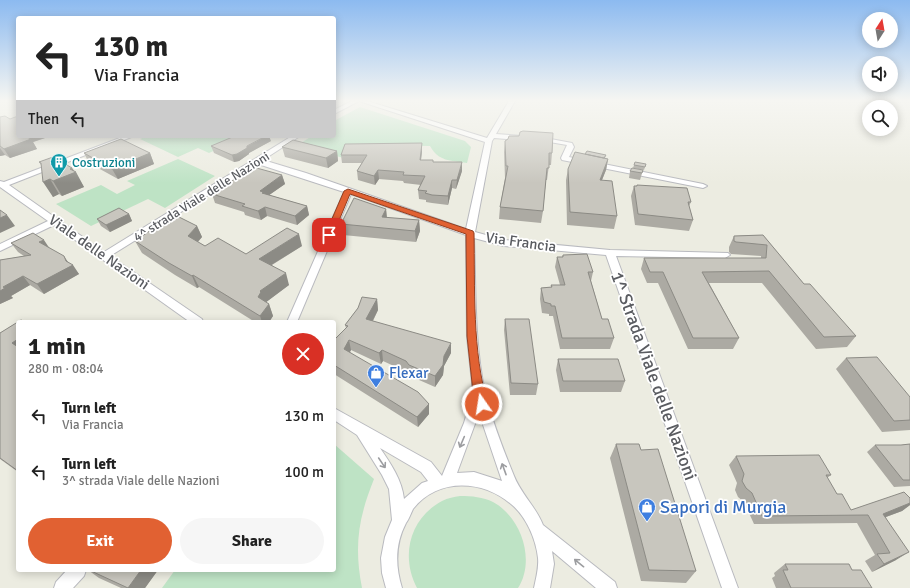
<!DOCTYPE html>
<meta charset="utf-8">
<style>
body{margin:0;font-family:Signika,sans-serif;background:#f6f6f6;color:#222;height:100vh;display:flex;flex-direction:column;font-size:15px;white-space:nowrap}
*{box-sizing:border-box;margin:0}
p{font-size:13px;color:#767676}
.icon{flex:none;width:22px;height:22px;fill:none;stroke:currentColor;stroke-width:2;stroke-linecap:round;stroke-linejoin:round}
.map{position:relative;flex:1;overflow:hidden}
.sheet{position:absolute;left:16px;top:320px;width:320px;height:252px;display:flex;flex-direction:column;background:#fff;border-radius:4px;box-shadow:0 2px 10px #0003}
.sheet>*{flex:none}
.top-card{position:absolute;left:16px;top:16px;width:320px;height:122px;border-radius:4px;box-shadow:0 2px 10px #0003;background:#fff;color:#222;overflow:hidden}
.needle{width:26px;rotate:11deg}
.tools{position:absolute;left:862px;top:12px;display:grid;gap:8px}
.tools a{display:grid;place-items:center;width:36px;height:36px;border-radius:50%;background:#fff;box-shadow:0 2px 10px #0003;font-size:20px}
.pin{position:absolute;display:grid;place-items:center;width:34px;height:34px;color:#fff;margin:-17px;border-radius:8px;box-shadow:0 2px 6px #0006}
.me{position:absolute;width:44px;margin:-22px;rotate:347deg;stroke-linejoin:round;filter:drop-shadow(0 0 3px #0008)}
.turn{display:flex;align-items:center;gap:14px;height:84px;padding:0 12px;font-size:18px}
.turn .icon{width:52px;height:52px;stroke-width:2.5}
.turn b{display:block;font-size:28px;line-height:34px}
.then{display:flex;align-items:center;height:38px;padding:0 12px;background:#0003;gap:8px;font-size:15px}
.round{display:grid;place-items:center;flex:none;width:42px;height:42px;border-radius:21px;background:#f6f6f6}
.headline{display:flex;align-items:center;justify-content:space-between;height:68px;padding:0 12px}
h1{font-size:24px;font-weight:700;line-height:30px}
.primary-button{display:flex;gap:8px;margin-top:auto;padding:8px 12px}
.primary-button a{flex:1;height:46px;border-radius:24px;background:#e16132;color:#fff;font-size:16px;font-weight:700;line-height:46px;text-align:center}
.primary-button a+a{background:#f6f6f6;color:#222}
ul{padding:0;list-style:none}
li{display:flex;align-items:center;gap:12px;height:56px;padding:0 12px}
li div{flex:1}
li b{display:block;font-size:15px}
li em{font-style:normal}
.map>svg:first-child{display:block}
.green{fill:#bee3c5}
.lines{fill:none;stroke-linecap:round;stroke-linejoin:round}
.minor-casing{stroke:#b9babf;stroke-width:2}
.minor{fill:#fff;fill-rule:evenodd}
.wall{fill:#acaaa3}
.shaded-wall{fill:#8c8b85}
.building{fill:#c8c6be;stroke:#8c8b85}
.oneway{stroke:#9c9da0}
.route{fill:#e16132;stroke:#923f20}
.labels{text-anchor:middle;stroke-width:3.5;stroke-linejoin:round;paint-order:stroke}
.far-culture-label{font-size:13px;fill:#0d838f;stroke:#fff;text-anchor:start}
.far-street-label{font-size:13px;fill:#5a5c61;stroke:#fff}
.street-label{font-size:15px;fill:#5a5c61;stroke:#fff}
.shop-label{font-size:15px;fill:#366cbe;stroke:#fff;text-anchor:start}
.near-street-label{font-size:18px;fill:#5a5c61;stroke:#fff}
.near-shop-label{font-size:18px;fill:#366cbe;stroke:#fff;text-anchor:start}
</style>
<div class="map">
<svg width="910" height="588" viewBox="0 0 910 588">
<rect width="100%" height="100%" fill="#ecece1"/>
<path class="green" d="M360,107l105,34 6,6 -4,16c-17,-3 -28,-1 -37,-17l-82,-1 -4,13 -48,-12 16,-10h22v-15z
M147,136h99l-37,17 -11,-5 -20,9 -38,-18z
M178,159l37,17 -50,32 -17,-9 -57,27 -35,-22 45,-19 16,9 18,-9 -8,-4z
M334,444l40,35c-16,40 -20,67 -12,109h-200l13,-18h159z
M460,496c12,0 23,1 33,6 28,15 43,58 25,86h-101c-17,-32 -7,-70 25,-87 6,-3 12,-4 18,-5z"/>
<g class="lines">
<g class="minor-casing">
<path id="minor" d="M352,101h7l-25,13v-4z
M359,101h8l120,37 22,-37h6l-19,33 26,2 3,2 -3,2 -28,-2 -2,3 -17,91 29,8 106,10 118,3 2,2 -5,3 -109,-2 122,332h-16l-116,-333 -102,-9 -30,-8c2,50 0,105 11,154 7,29 18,57 29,84 7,18 22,31 29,49l72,57 2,6h-21l-44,-37 2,13 -4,24h-16c2,-10 5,-20 4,-30 -2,-19 -12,-42 -27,-54 -28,-24 -73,-27 -98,5 -2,4 -4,10 -7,14 -11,21 -11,42 -4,65h-16l-4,-15 -1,-15 4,-21 7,-17 -3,-31 -7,-14 -25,-40 -23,-15v-12l97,54 11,14 22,-53 9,-31 -6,-55 -1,-102 -115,-41 -54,128h-10l57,-130 -86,-28 -148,92 92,63 1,3h-13l-136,-97 -54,26v-7l48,-23 -48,-34v-6l4,1 121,-46h9l-125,49 95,67 188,-116h8l-37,24 43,13 160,56 19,-87zM479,413l23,68 -28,-9 -17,1zM380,448l41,24 7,9 -6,2 -18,16c-2,-19 -13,-35 -24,-51z
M540,137l32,6 2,4 -5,10 134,27 4,2 -4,2 -141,-28 -1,-2 6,-13 -29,-5 -1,-1z
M67,570h19l-2,6 -11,12h-19l2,-6z"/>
</g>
<use href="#minor" class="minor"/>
</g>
<path class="wall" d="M0,117l18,19h33l-18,6 4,7 -27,9 -5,-3 -5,1z
M519,136l33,17 -1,12h-2l-2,15h-1l-3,31 -2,12 -42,-4 1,-12 5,-29 -1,-26 1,-11z
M271,141l-22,12v1l-10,7 -5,1 -20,-9 -3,-7z
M422,143v8l-1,9 12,2 29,9 -6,18 -4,-1 -4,17 -16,-2 -6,-1v-2l-7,-1 -1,-9 3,-5 -17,-2 -1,-2 -24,-2 -4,6 -17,-5 -1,-9 5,-8h-20l-1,-8z
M282,147l55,4 1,10 -10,7 -43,-11z
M84,153h66l4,11 -36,15 -29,-16z
M585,154l21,1 -1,3 3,1 -2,11 -4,10 15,36 -3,13 -47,-4 -1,-45 2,-11z
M39,162l33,6 12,19 -22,9 -3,-2 -6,3 -12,-32z
M646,164l-2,6 -11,-2 1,-3z
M643,170l-3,10 -11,-2 1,-7z
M282,175l3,9 -16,11 38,11 2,9 -12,10 -30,-9 -6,4 -16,-5 -1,-3 -29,-9 -3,-9z
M634,186l57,16 -2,4 4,14 -4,11 -54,-6 -4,-29z
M386,209l1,9 32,2 1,11 -4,11 -73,-7 -2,-11z
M129,214l3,7 -22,11 -9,-6 -4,-7z
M197,226l5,11 -4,5 7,4 41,8 56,-8 -30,19 17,20 -23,17 3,2 4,12 -4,6h-14l-56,-35 -2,1 -22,-13 -33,-22 -7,-12z
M763,235l41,49 52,52 -9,11 -31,2 -54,-66h-53l30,55 -6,11h-45l-30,-66h-11l-6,-14 3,-11h117v-2l-30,-2 -2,-2v-5l5,-11z
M11,243l39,5 19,15 10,11 -35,20 -14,-9 -19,11 2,2 -13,6v-44l24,-4 -6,-4z
M563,255l30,17 -2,9 11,38 12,19 -4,11h-50l-7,-33h-4v-2l-7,-1 -2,-14 1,-11 10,-1v-2h9l-5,-18 2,-10h5z
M377,299l1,11 -5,11 78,32 -7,13 -1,9 -8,12 -25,-11 -3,-4 -24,-11 -2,3 -30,-14 -1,2 79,62 -11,13 -84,-53v-34l12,-12 -1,-3 13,-17z
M505,319l33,65 -2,11h-26l-6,-65z
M18,322v150l-18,-13v-126z
M846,358l64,39v33l-28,2 -46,-63z
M558,359l67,22 -4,11h-61l-4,-22z
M616,444l25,6 55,121 -10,12 -45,-2 -31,-123z
M910,444v42l-16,1 -27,-35 8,-7h26z
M736,456l95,19 -4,3 10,16 14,16 59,-12v7l-8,6 -16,6 10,43 -24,12 -7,-11 10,-6 -18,-32 -103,1 -10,-22 -6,-5 -3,-7 2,-7 -8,-18z
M785,564l67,6 20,18h-96l-4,-10 3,-2 -1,-3z
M88,570h70l-13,18h-24l-22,-10z"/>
<path class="shaded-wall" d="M23,136h28l-18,6 4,7 -27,9 -6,-9z
M266,136h3l2,5 -22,12v1l-10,7 -5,1 -2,-7z
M422,143v8l-2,17v-8z
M0,148l5,7 -5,1z
M337,151l1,10 -10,7 -2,-10z
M150,153l4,11 -36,15 -6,-10z
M608,159l-2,11 -9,22 3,-12z
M462,162v9l-6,18 1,-9z
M72,168l3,4h1l8,15 -22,9 -9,-15 17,-12z
M378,170l1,9 -4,6 -1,-9z
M282,175l3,9 -20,14 -5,-7z
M50,179l9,15 -6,3 -10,-15z
M452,180v8l-4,17v-9z
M307,206l2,9 -12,10 -2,-9z
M265,207l2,9 -6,4 -3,-9z
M386,209l1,11 -5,-3z
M129,214l3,7 -22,11 -4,-7z
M7,215l8,11 -15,7v-15z
M419,220l1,11 -4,11 -1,-11z
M197,226l5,11 -9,10 -5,-11z
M299,234l3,12 -39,24 -4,-11z
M44,240l6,9 -11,-7z
M64,256l6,9h3l6,9 -35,20 -7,-10 29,-23z
M286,273l3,12 -24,18 -7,-6 2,-6z
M193,275l6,12 -2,1 -5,-12z
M23,276l7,9 -19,11 2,2 -13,6v-13l3,-4z
M377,299l1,11 -10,20 -2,-11z
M269,304l4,12 -4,6h-7l-2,-6z
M18,339v11l-6,-7z
M349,340l2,10 -5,9 -2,-10z
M451,343v10l-7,13 -1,9 -8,12v-11l9,-20z
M382,350l1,11 -2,3 -2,-11z
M429,404v10l-11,13 -1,-10z
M910,503v2l-8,6 -30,11 11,-8z
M909,552l-13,8 -24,12 12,-8z
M141,570h17l-13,18h-17z"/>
<path class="building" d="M5,116l5,3 8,-3v20h7l6,3 -27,10 -4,-3v-29z
M523,131l30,2 -1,20h-3v15h-2l-4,43 -43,-4 8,-41h-2l-1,-25 3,-2 1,-3h10l1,-4z
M235,136h31l-19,10v2l-10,6 -5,1 -21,-9z
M121,139l29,14 -38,16 -28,-16z
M293,140l44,11 -11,7 -44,-11z
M422,143l-2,17h13v2h29l-5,18h-5l-4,16 -16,-1 -7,-2 2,-2 -9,-1 7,-14 -22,-1 1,-3 -26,-2 -4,6 -17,-5 10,-16h-26l4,-11z
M587,151l19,4 -2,3 -19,-4z
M575,152l33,7 -8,21 12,1 5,35 -47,-4 -2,-43z
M53,157l19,11 -2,1 6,3 -23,9 -3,-2 -7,3 -2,-19 -2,-1z
M635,162l11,2 -1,3 -11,-2z
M253,167l29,8 -22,16 4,1 -2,1 45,13 -12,10 -30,-9 -7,4 -16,-5 3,-2 -33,-10z
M632,168l11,2 -1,3 -12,-2z
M637,185l50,3 4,14h-3l5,18 -55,-6 -4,-28h3z
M354,198l32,11 -4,8 37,3 -4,11 -74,-7z
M119,208l10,6 -23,11 -9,-6z
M0,210l7,5 -7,3z
M179,217l18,9 -9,10 17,10 13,-8 28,16 41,-26 12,6 -40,25 27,14 -26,18 1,1 -3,5 11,7 -9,12 -67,-41 -1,1 -23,-13 -34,-22 13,-9z
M33,233l11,7 -5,2 25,14 2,5 7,4 -36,19 -14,-8 -20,11 2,1 -5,3v-31l31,-5 -20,-12z
M763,235l41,49h6l46,52 -32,1 -55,-66 -67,1 37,66h-46l-30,-66h-13l-6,-14h122l1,-13 -31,-3 -2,-1v-5z
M587,254l6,18h-5l14,47h6l6,19h-52l-7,-32h-4v-2l-7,-2 -3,-14 11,-1 -1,-2h14l-8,-28h6v-2z
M362,297l15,2 -11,20 85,24 -7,13 -1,9 -8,11 -26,-11 -3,-4 -24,-11 -3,3 -30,-13 -5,9 74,43 11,12 -12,13 -83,-52v-25l14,-14 -3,-1 13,-17z
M505,319h24l9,65 -27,-1z
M21,320l5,2h-8v17l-6,4 6,4v124l-18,-13v-125z
M877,357l33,40v23l-16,1 -48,-63z
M558,359h60l7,22h-62z
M616,444h23l2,6 17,-1 38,122 -47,-1z
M910,444v36h-7l-28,-35h26z
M819,455l12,20h-5l11,19h5l9,16 53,-18 6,6v5l-27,11 26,38 -25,12 -7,-10 13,-1 -22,-38 -106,1 -10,-23 -6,-5 -4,-7 2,-7 -8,-18z
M785,564h64l3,6h9l11,18h-81l-8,-18h5z
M89,570h52l-13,18z"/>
<defs><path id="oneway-shaft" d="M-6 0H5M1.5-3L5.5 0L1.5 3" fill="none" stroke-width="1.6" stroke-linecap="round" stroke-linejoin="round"/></defs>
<g class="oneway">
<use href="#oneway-shaft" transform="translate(462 442) rotate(113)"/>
<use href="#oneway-shaft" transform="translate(382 463) rotate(56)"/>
<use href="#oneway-shaft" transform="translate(504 469) rotate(-110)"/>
<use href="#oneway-shaft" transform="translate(579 563) rotate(-141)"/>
</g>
<linearGradient id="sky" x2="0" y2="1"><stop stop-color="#8cbaf0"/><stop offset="0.55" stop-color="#f6f6f2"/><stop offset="1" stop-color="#f6f6f2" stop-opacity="0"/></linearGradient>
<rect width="910" height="183" fill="url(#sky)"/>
<path class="route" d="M348,189l125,42 1,2c1,53 -2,120 14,171l-2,3 -4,2 -4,-2 -5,-15 -6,-56 -1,-102 -116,-40 -17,41 -4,2 -3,-1 -1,-1 19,-44z"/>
<defs>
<g id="building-pin" transform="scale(0.9)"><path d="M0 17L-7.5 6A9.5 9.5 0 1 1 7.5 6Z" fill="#0f9aa8" stroke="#fff"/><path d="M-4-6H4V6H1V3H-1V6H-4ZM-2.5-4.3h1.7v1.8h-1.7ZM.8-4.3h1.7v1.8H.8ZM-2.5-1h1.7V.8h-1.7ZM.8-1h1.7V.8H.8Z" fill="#fff"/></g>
<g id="shop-pin" transform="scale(0.9)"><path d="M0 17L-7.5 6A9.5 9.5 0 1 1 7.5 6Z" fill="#3f7fe0" stroke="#fff"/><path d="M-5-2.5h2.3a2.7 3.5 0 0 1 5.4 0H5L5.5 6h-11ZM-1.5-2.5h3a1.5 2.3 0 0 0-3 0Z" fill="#fff"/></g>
</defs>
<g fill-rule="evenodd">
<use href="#building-pin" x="59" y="162"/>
<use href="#shop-pin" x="376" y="373"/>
<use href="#shop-pin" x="647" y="507"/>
</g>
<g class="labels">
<g class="far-culture-label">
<text x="72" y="167">Costruzioni</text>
</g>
<g class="far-street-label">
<text transform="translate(201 196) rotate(-32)" y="5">4^ strada Viale delle Nazioni</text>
</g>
<g class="street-label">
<text transform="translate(521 242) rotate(8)" y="5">Via Francia</text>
<text transform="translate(99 252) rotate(35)" y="5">Viale delle Nazioni</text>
</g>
<g class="shop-label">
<text x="389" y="378">Flexar</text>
</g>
<g class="near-street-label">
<text transform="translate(654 376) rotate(70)" y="6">1^ Strada Viale delle Nazioni</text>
</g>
<g class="near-shop-label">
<text x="660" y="513">Sapori di Murgia</text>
</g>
</g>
</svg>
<div class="tools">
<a><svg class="needle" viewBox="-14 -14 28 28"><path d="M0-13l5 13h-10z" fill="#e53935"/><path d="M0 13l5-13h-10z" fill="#767676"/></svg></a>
<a><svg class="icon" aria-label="sound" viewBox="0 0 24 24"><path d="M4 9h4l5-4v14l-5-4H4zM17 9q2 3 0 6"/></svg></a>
<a><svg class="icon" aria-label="search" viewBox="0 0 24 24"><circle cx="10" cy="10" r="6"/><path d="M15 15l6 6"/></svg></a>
</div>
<div class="pin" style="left:329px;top:235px;background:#d93025"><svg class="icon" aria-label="arrive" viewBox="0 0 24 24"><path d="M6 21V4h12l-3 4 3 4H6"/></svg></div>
<svg class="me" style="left:482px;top:404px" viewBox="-20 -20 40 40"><circle r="17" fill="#e16132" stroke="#fff" stroke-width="3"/><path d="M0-11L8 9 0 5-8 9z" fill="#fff"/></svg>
<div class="top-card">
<div class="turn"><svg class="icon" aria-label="left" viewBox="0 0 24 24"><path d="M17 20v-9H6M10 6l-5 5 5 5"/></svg><div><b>130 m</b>Via Francia</div></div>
<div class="then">Then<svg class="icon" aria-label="left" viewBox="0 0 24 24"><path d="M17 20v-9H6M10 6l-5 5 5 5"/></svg></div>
</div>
<section class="sheet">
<div class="headline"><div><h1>1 min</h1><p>280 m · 08:04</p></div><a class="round" style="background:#d93025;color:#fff"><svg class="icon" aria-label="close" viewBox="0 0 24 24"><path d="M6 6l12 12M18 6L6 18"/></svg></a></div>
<ul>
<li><svg class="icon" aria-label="left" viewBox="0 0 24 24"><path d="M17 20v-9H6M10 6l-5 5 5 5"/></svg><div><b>Turn left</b><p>Via Francia</p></div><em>130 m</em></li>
<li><svg class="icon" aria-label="left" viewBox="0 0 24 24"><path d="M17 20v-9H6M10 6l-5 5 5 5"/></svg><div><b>Turn left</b><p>3^ strada Viale delle Nazioni</p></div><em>100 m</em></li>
</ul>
<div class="primary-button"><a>Exit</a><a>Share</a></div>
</section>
</div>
